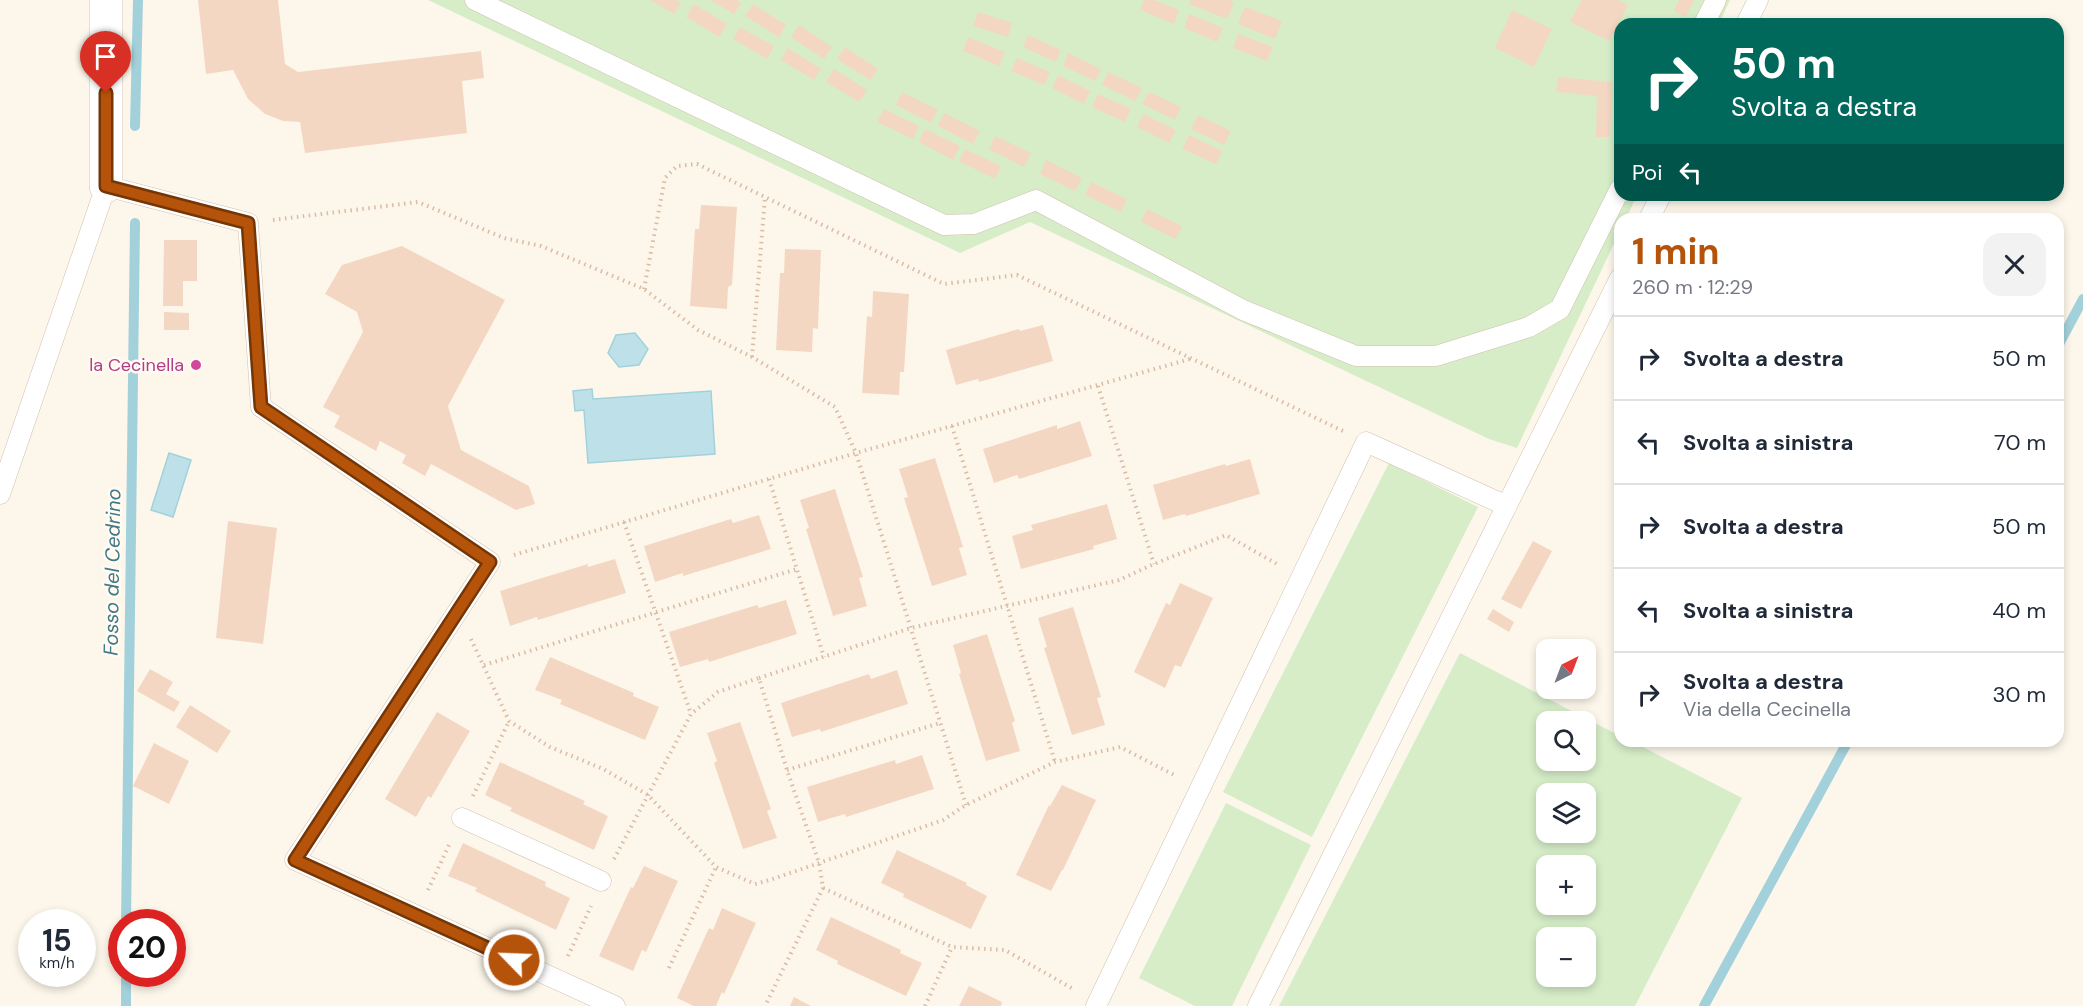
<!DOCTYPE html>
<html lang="it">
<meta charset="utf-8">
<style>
body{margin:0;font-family:"DM Sans",sans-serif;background:#f2f2f3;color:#1f2937;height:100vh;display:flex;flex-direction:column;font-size:22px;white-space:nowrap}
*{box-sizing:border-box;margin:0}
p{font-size:20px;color:#747a83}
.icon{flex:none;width:33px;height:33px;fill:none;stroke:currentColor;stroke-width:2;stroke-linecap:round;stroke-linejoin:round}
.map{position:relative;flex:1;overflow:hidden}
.panel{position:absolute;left:1614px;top:213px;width:450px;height:534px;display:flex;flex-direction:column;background:#fff;border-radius:18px;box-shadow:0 3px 9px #0003}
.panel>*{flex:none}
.banner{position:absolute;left:1614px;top:18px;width:450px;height:183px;border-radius:18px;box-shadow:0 3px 9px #0003;background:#00695c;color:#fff;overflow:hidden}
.needle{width:39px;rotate:42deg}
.fabs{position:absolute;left:1536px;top:639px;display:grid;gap:12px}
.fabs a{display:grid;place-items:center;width:60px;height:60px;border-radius:12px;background:#fff;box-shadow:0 3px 9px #0003;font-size:30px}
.speed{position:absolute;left:18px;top:909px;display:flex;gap:12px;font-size:30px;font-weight:700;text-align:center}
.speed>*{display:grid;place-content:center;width:78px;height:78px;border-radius:50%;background:#fff;box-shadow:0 3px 9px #0003;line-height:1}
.speed small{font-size:15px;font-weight:400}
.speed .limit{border:9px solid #d22;background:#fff;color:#111}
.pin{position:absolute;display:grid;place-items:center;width:51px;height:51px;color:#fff;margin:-62px -26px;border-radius:50% 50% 50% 0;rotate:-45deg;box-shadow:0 0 6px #0007}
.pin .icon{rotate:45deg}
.me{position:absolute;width:66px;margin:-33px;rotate:294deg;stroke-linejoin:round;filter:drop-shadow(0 0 4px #0008)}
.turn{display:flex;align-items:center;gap:21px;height:126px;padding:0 18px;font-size:27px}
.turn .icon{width:78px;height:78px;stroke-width:2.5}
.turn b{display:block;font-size:42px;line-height:51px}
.then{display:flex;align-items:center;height:57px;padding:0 18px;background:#0003;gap:12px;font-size:22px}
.round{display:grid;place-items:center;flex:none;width:63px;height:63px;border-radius:18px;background:#f2f2f3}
.headline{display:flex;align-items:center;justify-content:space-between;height:102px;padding:0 18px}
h1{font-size:36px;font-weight:700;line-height:45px;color:#b45309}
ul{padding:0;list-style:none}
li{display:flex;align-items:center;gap:18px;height:84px;padding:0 18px;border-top:2px solid #e0e1e3}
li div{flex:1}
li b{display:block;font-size:22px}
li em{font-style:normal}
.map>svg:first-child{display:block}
.green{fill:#d6edc8;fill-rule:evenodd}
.water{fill:#bee1e9;stroke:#a3d1db;stroke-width:1.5}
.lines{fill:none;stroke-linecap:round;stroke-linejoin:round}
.stream{stroke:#a3d1db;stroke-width:10}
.building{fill:#f4d7c2}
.service-casing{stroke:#d2bfaf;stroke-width:21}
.minor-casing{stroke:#d2bfaf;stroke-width:34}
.path{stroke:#dabba4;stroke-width:4;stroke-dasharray:1.5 4.5;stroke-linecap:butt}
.service{stroke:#fff;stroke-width:20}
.minor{stroke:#fff;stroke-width:33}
.route-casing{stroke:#753606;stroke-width:15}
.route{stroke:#b45309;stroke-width:10}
.hotel-dot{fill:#d1479c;stroke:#fffbf3;stroke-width:2}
.labels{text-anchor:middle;stroke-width:5;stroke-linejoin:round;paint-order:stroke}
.hotel-label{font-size:18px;fill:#b23c85;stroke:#fffbf3;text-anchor:end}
.water-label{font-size:20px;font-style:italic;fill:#417987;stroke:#fffbf3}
</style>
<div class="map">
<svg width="2083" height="1006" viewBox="0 0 2083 1006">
<rect width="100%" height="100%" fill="#fdf7eb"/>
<path class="green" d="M428,0h1302l-11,24h-99v171h17l-11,24h-6v12l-103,217 -28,-9 -459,-217 -70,31z
M1389,463l89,44 -166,330 -89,-45z
M1460,653l160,83v5h11l111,57 -107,208h-356zM1546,722h40v38h-40zM1546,794h40v38h-40zM1546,866h40v38h-40zM1546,938h40v38h-40z
M1226,803l85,42 -79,161h-37l-56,-28z"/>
<path class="water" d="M635,333l13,16 -9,16 -20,2 -11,-14 8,-18z
M592,389l1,10 118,-8 4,63 -127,9 -4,-53 -9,1 -2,-20z
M169,453l22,7 -18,57 -22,-7z"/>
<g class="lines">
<path class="stream" d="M135,126l3,-126
M2058,346l25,-47
M126,922l9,-699
M126,974v32
M1704,1006l144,-265"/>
</g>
<path class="building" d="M198,0h80l7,64 13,8 183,-21 3,27 -22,3 5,52 -162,20 -5,-31 -17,-1 -18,-7 -17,-15 -15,-29 -27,4z
M650,0h26l5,3 -7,11z
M710,0h27l4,3 -7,11z
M1144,0h10l25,10 -5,14 -34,-14z
M1191,0h39l4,2 -7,17 -38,-15z
M1582,0h36l10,5 -19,36 -39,-19z
M1679,0h15l-8,17 -12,-6z
M694,4l33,20 -8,13 -33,-20z
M753,4l33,21 -7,12 -34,-21z
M1245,7l37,14 -7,18 -37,-15z
M1512,10l40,19 -18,38 -39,-19z
M978,12l34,11 -4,14 -35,-11z
M1189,14l34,14 -6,14 -33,-14z
M799,25l33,22 -8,12 -33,-22z
M740,27l34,19 -7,13 -34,-20z
M1238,34l35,13 -6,14 -34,-13z
M1028,35l33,15 -5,12 -33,-15z
M968,37l37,15 -6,14 -36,-15z
M845,47l33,22 -8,11 -33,-21z
M788,48l33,21 -7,11 -33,-20z
M1068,53l33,16 -6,12 -32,-15z
M1017,58l33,14 -6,13 -33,-14z
M834,69l33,21 -8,12 -33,-20z
M1108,72l34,16 -7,13 -33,-16z
M1058,75l32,16 -6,13 -32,-16z
M1558,77l54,5 -2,55h-14l1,-41 -41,-4z
M902,92l36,18 -7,13 -35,-18z
M1149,92l32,15 -6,13 -33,-16z
M1098,94l33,15 -6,13 -33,-15z
M884,109l35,17 -6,13 -36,-17z
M944,113l36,18 -7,13 -35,-18z
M1143,114l33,16 -7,13 -32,-16z
M1198,115l33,16 -7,14 -33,-16z
M925,129l35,17 -7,14 -34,-18z
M1189,135l33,16 -6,13 -34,-15z
M995,136l36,17 -7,14 -35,-18z
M965,149l36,17 -6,13 -36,-18z
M1046,160l36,18 -7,13 -35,-17z
M1091,182l36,17 -6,13 -36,-17z
M701,205l36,2 -5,78 -4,2 -1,22 -37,-3 5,-77h4z
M1147,209l35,17 -6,13 -35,-17z
M164,240h33v41h-14v25h-20z
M402,246l103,54 -57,106 13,44 68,36 6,18 -19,6 -85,-46 -6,12 -23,-13 4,-8 -26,-14 -4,10 -42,-24 6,-11 -17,-9 40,-75 -6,-20 -32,-18 17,-29z
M785,249l36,1 -3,79 -5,-1 -1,24 -36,-2 4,-77h4z
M873,291l36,3 -5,78h-4l-1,23 -37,-2 5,-77 5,1z
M164,312l25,1v17h-25z
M1043,325l10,36 -74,21 -1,-3 -22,6 -10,-35 73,-21 1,2z
M1080,421l12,35 -73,23 -2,-4 -23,8 -11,-34 74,-24v4z
M935,458l28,89 -4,1 8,27 -35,11 -28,-88 4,-1 -9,-28z
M1250,459l10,35 -74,22 -1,-2 -22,6 -10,-35 72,-21 1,2z
M835,489l28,88 -4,1 8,28 -34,10 -27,-87 3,-1 -9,-28z
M1107,504l10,35 -24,7 1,3 -73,20 -9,-33 21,-6 -2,-5z
M759,515l12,34 -88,27v-3l-28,9 -11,-36 87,-27 2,4z
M228,521l49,7 -14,116 -47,-6z
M1533,541l19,10 -31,58 -20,-10z
M615,559l11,34 -88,27 -1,-3 -27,9 -10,-35 88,-27v3z
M1180,583l33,15 -32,69 -6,-2 -10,23 -31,-16 32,-69 4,2z
M786,600l11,34 -88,28 -1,-3 -28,8 -11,-35 88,-27 2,3z
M1073,607l28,90 -4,1 8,27 -33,10 -28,-87 3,-1 -9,-29z
M1493,609l21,13 -5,10 -22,-13z
M987,634l28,87 -3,2 8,28 -34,10 -27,-87 2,-1 -8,-28z
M550,657l84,36 -1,3 26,11 -14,33 -85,-36 2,-4 -27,-10z
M150,669l23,13 -7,12 14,8 -6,10 -37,-21z
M897,670l11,34 -87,28 -1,-3 -28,8 -11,-34 88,-29 2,5z
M190,705l41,26 -14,22 -41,-26z
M437,712l33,19 -39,67 -3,-2 -12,21 -31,-18z
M740,722l31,87 -4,2 10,27 -34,11 -29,-86 3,-2 -10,-28z
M154,743l35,18 -20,43 -36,-18z
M922,755l12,34 -88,28 -1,-3 -27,8 -11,-35 88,-27 1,4z
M500,762l85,39 -2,3 25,12 -14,34 -84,-39 2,-3 -27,-13z
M1062,785l34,15 -33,70h-1l-11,21 -35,-16 33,-70 1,1z
M463,843l83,39 -1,4 25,12 -14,32 -81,-39 2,-3 -29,-12z
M897,850l70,33 -1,2 21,11 -16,33 -68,-32 1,-3 -23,-11z
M644,866l34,15 -32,71 -4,-2 -9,21 -34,-15 32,-69 2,1z
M722,908l34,15 -32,71 -2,-2 -6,14h-22l-17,-8 32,-70 4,2z
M831,917l70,33 -1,3 22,10 -16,33 -69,-32 1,-3 -22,-11z
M969,986l33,16 -1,4h-42z
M794,997l17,9h-21z"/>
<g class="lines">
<g class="service-casing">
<path id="service" d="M475,0l469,225 30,-1 62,-24 207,110 113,46h80l93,-29 31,-18 60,-120
M1704,24l12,-24
M1746,24l12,-24
M1649,219l12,-24
M0,494l106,-308 142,37 13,184 229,155 -195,298 320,146
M462,818l139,63
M1096,1006l270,-564 141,64
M1258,1006l362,-728"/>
</g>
<g class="minor-casing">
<path id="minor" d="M106,186v-186"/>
</g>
<path class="path" d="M273,220l145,-18 86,36 37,8 103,43 54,41 54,27 83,50 21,46 110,352
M644,289l21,-111 12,-12 20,-2 247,120 73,-9 326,156
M752,357l13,-160
M1098,386l56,178
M952,426l103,336
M769,479l55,178
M624,522l67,192
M514,555l342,-102 334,-94
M471,639l38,82 41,26 53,22 45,26 68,72 39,17 15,-4 173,-60 23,-15 89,-43 65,-15 56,29
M484,665l313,-96
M759,678l152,-50 208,-48 35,-16 72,-29 51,29
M787,770l153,-47
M473,796l36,-75
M614,859l77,-145 27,-22 41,-14 28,92 32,93 4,25 -58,118
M823,888l129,59 53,3 70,40
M428,890l22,-47
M568,956l23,-50
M669,968l47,-101
M925,1006l27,-59"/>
<use href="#service" class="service"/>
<use href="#minor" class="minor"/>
</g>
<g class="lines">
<g class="route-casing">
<path id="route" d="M106,93v93l142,37 13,184 229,155 -195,298 219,100"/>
</g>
<use href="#route" class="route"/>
</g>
<circle class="hotel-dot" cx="196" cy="365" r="6"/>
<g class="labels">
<g class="hotel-label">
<text x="184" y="371">la Cecinella</text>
</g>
<g class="water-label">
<text transform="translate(112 572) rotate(-89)" y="7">Fosso del Cedrino</text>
</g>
</g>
</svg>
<div class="fabs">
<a><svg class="needle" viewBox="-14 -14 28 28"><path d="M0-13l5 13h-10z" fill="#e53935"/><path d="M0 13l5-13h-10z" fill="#747a83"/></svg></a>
<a><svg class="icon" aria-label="search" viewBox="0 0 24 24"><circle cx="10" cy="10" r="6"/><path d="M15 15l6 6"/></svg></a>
<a><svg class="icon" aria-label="layers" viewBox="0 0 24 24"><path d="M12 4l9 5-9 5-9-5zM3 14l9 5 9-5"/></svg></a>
<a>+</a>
<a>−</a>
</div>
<div class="speed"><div>15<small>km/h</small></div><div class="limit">20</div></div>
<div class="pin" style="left:106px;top:93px;background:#d93025"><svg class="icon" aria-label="arrive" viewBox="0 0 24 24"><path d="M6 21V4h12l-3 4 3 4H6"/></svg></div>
<svg class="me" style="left:514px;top:960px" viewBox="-20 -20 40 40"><circle r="17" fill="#b45309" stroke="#fff" stroke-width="3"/><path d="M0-11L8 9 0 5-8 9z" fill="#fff"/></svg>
<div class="banner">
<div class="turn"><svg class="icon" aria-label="right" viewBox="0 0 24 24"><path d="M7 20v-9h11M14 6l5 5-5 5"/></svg><div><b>50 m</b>Svolta a destra</div></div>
<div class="then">Poi<svg class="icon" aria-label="left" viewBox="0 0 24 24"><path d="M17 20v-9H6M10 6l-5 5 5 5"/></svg></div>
</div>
<section class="panel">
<div class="headline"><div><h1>1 min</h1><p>260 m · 12:29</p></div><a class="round"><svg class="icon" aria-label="close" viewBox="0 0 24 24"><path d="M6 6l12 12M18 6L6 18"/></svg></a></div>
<ul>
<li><svg class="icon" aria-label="right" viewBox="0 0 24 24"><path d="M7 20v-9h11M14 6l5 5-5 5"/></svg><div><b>Svolta a destra</b></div><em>50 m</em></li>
<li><svg class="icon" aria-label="left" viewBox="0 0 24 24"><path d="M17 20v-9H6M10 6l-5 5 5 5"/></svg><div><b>Svolta a sinistra</b></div><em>70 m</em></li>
<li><svg class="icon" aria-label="right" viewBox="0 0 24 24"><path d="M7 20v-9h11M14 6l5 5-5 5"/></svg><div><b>Svolta a destra</b></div><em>50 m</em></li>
<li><svg class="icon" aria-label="left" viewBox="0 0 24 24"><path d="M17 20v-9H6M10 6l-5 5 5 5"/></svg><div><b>Svolta a sinistra</b></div><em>40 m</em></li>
<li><svg class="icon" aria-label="right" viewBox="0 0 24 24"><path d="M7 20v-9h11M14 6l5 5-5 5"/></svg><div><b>Svolta a destra</b><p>Via della Cecinella</p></div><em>30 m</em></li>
</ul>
</section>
</div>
